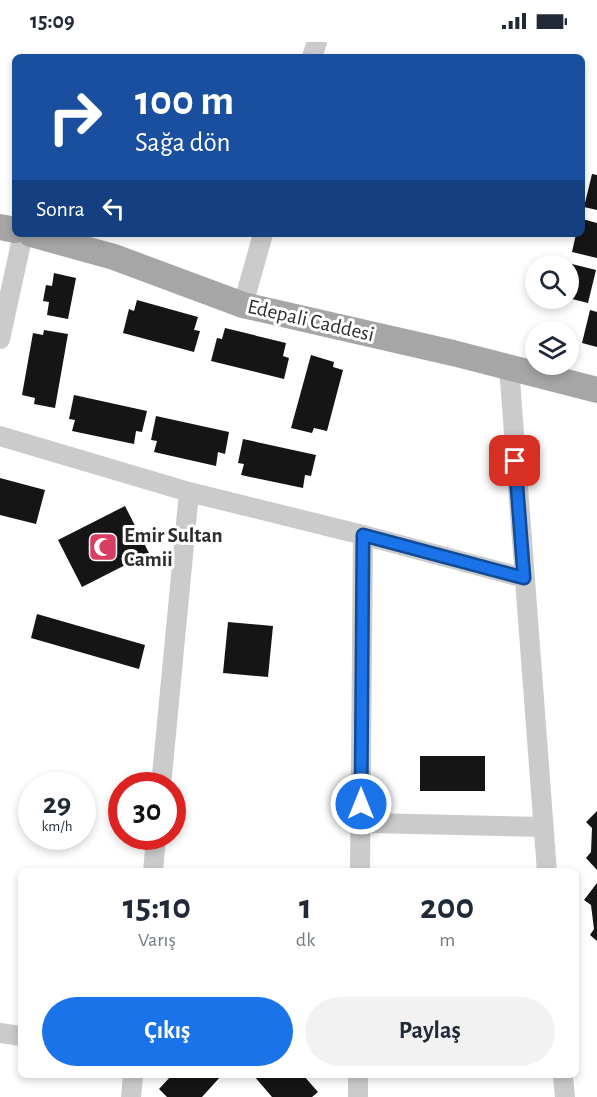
<!DOCTYPE html>
<html lang="tr">
<meta charset="utf-8">
<style>
body{margin:0;font-family:"Alegreya Sans",sans-serif;background:#f2f2f3;color:#1f2937;height:100vh;display:flex;flex-direction:column;font-size:22px;white-space:nowrap}
*{box-sizing:border-box;margin:0}
p{font-size:20px;color:#747a83}
.icon{flex:none;width:33px;height:33px;fill:none;stroke:currentColor;stroke-width:2;stroke-linecap:round;stroke-linejoin:round}
.map{position:relative;flex:1;overflow:hidden}
.side{position:absolute;left:18px;top:826px;width:561px;height:210px;display:flex;flex-direction:column;background:#fff;border-radius:9px;box-shadow:0 3px 9px #0003}
.side>*{flex:none}
.hud{position:absolute;left:12px;top:12px;width:573px;height:183px;border-radius:9px;box-shadow:0 3px 9px #0003;background:#1a4fa0;color:#fff;overflow:hidden}
.controls{position:absolute;left:525px;top:213px;display:grid;gap:12px}
.controls a{display:grid;place-items:center;width:54px;height:54px;border-radius:50%;background:#fff;box-shadow:0 3px 9px #0003;font-size:30px}
.speed{position:absolute;left:18px;top:730px;display:flex;gap:12px;font-size:30px;font-weight:700;text-align:center}
.speed>*{display:grid;place-content:center;width:78px;height:78px;border-radius:50%;background:#fff;box-shadow:0 3px 9px #0003;line-height:1}
.speed small{font-size:15px;font-weight:400}
.speed .limit{border:9px solid #d22;background:#fff;color:#111}
.pin{position:absolute;display:grid;place-items:center;width:51px;height:51px;color:#fff;margin:-26px;border-radius:12px;box-shadow:0 3px 9px #0006}
.me{position:absolute;width:66px;margin:-33px;rotate:0deg;stroke-linejoin:round;filter:drop-shadow(0 0 4px #0008)}
.turn{display:flex;align-items:center;gap:21px;height:126px;padding:0 24px;font-size:27px}
.turn .icon{width:78px;height:78px;stroke-width:2.5}
.turn b{display:block;font-size:42px;line-height:51px}
.then{display:flex;align-items:center;height:57px;padding:0 24px;background:#0003;gap:12px;font-size:22px}
.eta{display:flex;justify-content:space-evenly;align-items:center;height:102px;text-align:center}
.eta b{font-size:36px;font-weight:700;line-height:42px}
.action{display:flex;gap:12px;margin-top:auto;padding:12px 24px}
.action a{flex:1;height:69px;border-radius:36px;background:#1a73e8;color:#fff;font-size:24px;font-weight:700;line-height:69px;text-align:center}
.action a+a{background:#f2f2f3;color:#1f2937}
.status{display:flex;justify-content:space-between;align-items:center;height:42px;padding:0 30px;background:#fff;direction:ltr}
.status svg{height:16px;fill:currentColor}
.map>svg:first-child{display:block}
.building{fill:#151515}
.lines{fill:none;stroke-linecap:round;stroke-linejoin:round}
.minor{stroke:#cbcbcb;stroke-width:20}
.major{stroke:#a6a6a6;stroke-width:26}
.route-casing{stroke:#114b97;stroke-width:15}
.route{stroke:#1a73e8;stroke-width:10}
.labels{text-anchor:middle;stroke-width:6;stroke-linejoin:round;paint-order:stroke}
.street-label{font-size:21px;fill:#2e2e2e;stroke:#fff}
.poi-label{font-size:21px;font-weight:bold;fill:#2e2e2e;stroke:#fff;text-anchor:start}
</style>
<div class="status"><b>15:09</b><svg viewBox="0 0 49 12"><path d="M0 12V9h3v3zM5 12V6h3v6zM10 12V3h3v9zM15 12V0h3v12zM26 1h20v11H26zM47 4h2v5h-2z"/></svg></div>
<div class="map">
<svg width="597" height="1055" viewBox="0 0 597 1055">
<rect width="100%" height="100%" fill="#fff"/>
<path class="building" d="M592,132l5,1v35l-13,-3z
M582,177l15,4v35l-25,-6 4,-18h6z
M564,220l32,8 -8,33 -20,-5v-32h-5z
M54,231l22,5 -8,41 -21,-4 2,-13 -6,-1 3,-16 6,1z
M137,258l61,17 -4,13 6,1 -6,21 -71,-19 6,-24 5,2z
M590,268l7,2v35l-15,-4z
M225,286l61,15 -3,13 6,2 -5,21 -73,-18 6,-23 5,1z
M44,288l24,4 -13,74 -21,-4 1,-6 -13,-3 11,-62 10,2z
M311,313l23,7 -1,5 10,3 -16,61 -13,-3 -2,5 -21,-5z
M74,353l73,16 -5,21 -6,-1 -2,13 -62,-13 3,-11 -6,-1z
M156,374l73,16 -4,22 -7,-2 -2,14 -62,-14 3,-11 -6,-1z
M243,397l73,16 -5,21 -6,-1 -2,13 -62,-13 3,-11 -6,-1z
M0,436l45,12 -9,34 -36,-9z
M125,464l24,47 -67,34 -24,-47z
M37,572l108,31 -6,24 -108,-31z
M228,580l45,4 -5,51 -45,-4z
M420,714h65v35h-65z
M597,769v59l-11,-12 5,-6 1,-24 -6,-6z
M597,841v58l-7,-6 4,-6 -3,-24 -7,-5z
M171,1034h50l-19,21h-35l-8,-8z
M254,1034h50l14,16 -6,5h-40z"/>
<g class="lines">
<path class="minor" d="M312,15l5,-15
M243,263l20,-71
M0,297l23,-105
M509,325l38,505
M0,394l189,56 174,43 161,43
M161,744l28,-294
M370,781l173,4
M153,830l3,-35
M360,830l3,-337
M0,991l21,3
M563,1034l2,21
M131,1055l2,-21
M358,1055v-21"/>
<path class="major" d="M0,185l15,3
M31,192l83,23 129,48 210,48 144,37"/>
</g>
<g class="lines">
<g class="route-casing">
<path id="route" d="M361,762l2,-269 161,43 -9,-117"/>
</g>
<use href="#route" class="route"/>
</g>
<defs>
<g id="mosque-square" transform="scale(1.5)"><rect x="-9" y="-9" width="18" height="18" rx="4" fill="#d73e61" stroke="#fff"/><path d="M3.5-4.9A6 6 0 1 0 3.5 4.9A5 5 0 1 1 3.5-4.9Z" fill="#fff"/></g>
</defs>
<g fill-rule="evenodd">
<use href="#mosque-square" x="103" y="505"/>
</g>
<g class="labels">
<g class="street-label">
<text transform="translate(311 278) rotate(13)" y="7">Edepali Caddesi</text>
</g>
<g class="poi-label">
<text x="124" y="500">Emir Sultan<tspan x="124" dy="24">Camii</tspan></text>
</g>
</g>
</svg>
<div class="controls">
<a><svg class="icon" aria-label="search" viewBox="0 0 24 24"><circle cx="10" cy="10" r="6"/><path d="M15 15l6 6"/></svg></a>
<a><svg class="icon" aria-label="layers" viewBox="0 0 24 24"><path d="M12 4l9 5-9 5-9-5zM3 14l9 5 9-5"/></svg></a>
</div>
<div class="speed"><div>29<small>km/h</small></div><div class="limit">30</div></div>
<div class="pin" style="left:515px;top:419px;background:#d93025"><svg class="icon" aria-label="arrive" viewBox="0 0 24 24"><path d="M6 21V4h12l-3 4 3 4H6"/></svg></div>
<svg class="me" style="left:361px;top:762px" viewBox="-20 -20 40 40"><circle r="17" fill="#1a73e8" stroke="#fff" stroke-width="3"/><path d="M0-11L8 9 0 5-8 9z" fill="#fff"/></svg>
<div class="hud">
<div class="turn"><svg class="icon" aria-label="right" viewBox="0 0 24 24"><path d="M7 20v-9h11M14 6l5 5-5 5"/></svg><div><b>100 m</b>Sağa dön</div></div>
<div class="then">Sonra<svg class="icon" aria-label="left" viewBox="0 0 24 24"><path d="M17 20v-9H6M10 6l-5 5 5 5"/></svg></div>
</div>
<section class="side">
<div class="eta">
<div><b>15:10</b><p>Varış</p></div>
<div><b>1</b><p>dk</p></div>
<div><b>200</b><p>m</p></div>
</div>
<div class="action"><a>Çıkış</a><a>Paylaş</a></div>
</section>
</div>
